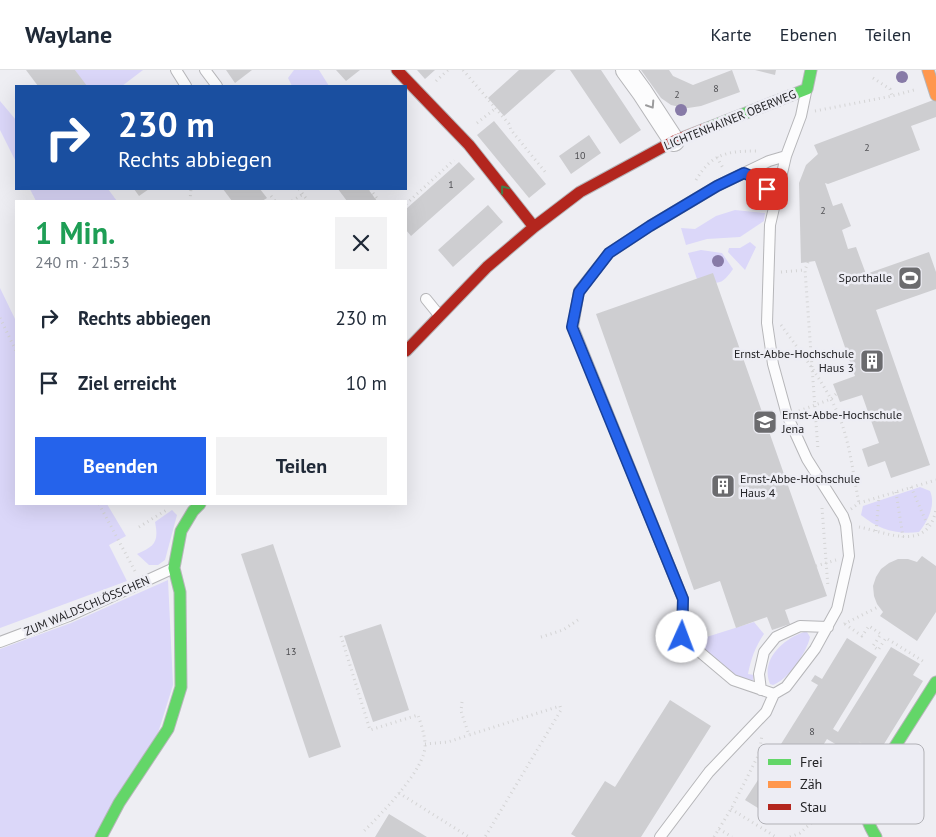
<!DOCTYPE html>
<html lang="de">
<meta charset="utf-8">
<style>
body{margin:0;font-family:"PT Sans",sans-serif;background:#f2f2f3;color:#1f2937;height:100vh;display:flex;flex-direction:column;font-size:19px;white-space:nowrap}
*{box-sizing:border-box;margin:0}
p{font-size:16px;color:#747a83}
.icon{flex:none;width:28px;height:28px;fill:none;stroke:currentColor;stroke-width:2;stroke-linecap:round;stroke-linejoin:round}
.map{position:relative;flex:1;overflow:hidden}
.drawer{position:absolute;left:15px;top:130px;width:392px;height:305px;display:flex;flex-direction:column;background:#fff;border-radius:0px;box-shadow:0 5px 20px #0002}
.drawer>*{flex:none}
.banner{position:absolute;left:15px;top:15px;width:392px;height:105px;border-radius:0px;box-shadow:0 5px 20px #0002;background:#1a4fa0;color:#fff;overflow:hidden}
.pin{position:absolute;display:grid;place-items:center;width:42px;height:42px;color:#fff;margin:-21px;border-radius:10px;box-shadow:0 2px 8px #0006}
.me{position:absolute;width:55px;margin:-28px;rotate:2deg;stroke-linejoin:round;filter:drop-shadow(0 0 4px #0008)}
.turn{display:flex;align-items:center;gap:18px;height:105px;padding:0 20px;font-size:22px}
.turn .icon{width:65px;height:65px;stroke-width:2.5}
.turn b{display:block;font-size:35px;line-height:42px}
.round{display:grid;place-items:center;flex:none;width:52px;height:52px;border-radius:0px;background:#f2f2f3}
.headline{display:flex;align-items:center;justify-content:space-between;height:85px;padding:0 20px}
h1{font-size:30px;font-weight:700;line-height:38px;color:#1e9e55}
.cta{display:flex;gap:10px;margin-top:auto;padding:10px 20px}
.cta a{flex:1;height:58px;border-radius:0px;background:#2563eb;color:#fff;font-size:20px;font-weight:700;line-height:58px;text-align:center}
.cta a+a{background:#f2f2f3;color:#1f2937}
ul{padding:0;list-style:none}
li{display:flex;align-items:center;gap:15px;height:65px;padding:0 20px}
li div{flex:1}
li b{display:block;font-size:19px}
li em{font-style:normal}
header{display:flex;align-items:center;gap:30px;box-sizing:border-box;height:70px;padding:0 25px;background:#fff;border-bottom:1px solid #e0e1e3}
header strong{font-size:24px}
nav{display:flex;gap:28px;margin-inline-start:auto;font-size:18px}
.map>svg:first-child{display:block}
.green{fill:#dbd7f9}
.building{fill:#ceced1}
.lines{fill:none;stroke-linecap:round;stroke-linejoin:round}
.lane-casing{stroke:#b6b6b9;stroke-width:12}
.street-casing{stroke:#b6b6b9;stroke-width:22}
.fast-casing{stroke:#b6b6b9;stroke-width:13}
.slow-casing{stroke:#b6b6b9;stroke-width:13}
.jam-casing{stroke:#b6b6b9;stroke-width:13}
.path{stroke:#d4d4d5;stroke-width:3;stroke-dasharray:1 4;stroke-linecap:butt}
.lane{stroke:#fcfcfd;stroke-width:10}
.street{stroke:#fcfcfd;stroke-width:20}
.fast{stroke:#63d668;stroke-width:11}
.slow{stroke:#ff974d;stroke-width:11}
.jam{stroke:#b3261e;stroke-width:11}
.tree{fill:#877aa7}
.oneway{stroke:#9b9b9d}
.oneway2{stroke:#447d48}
.route-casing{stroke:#184099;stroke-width:12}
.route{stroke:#2563eb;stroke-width:9}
.labels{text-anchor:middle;stroke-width:5;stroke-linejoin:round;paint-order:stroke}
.number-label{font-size:10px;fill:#4e4e52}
.street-label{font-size:12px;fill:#242427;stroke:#ededf4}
.poi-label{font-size:12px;fill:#242427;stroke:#ededf4;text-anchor:end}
.key{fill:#ededf4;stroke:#b1b1b6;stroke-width:1}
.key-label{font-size:14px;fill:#242427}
</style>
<header>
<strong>Waylane</strong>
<nav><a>Karte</a><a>Ebenen</a><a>Teilen</a></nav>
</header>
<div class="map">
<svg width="936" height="767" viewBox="0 0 936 767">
<rect width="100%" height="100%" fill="#eeeef3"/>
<path class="green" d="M75,0h68l-21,16h-37z
M294,0h25l10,16h-37l-4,-8z
M0,31l16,19v42l-16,-32z
M30,119h78l9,12h-81z
M735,140l30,3 -1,8 -24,16 -33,2 -21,6 -5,-17 14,1 21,-13z
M750,172l6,5 -11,23 -17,-18 1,-4h11z
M701,180l21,3 11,16c-13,19 -16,14 -36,10l-9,-26z
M0,218l16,33v183h91l19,32 -17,9 18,36 -127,47z
M920,417l10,4c6,14 -2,30 -11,41 -23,3 -41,-3 -58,-17l2,-9z
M172,440l5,5 -12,45 -7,5h-9l-12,-11c18,-8 22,-12 18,-32z
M168,510l5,105 -15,48 -62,104h-96v-188l71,-26z
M754,552l10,12c-9,13 -13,25 -16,40l6,1 -1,5 -2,2 -24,-11 -33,-30z
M804,562h3l3,5c-3,15 -22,43 -37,48l-3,-1c-10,-24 13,-45 34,-52z"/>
<path class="building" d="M26,0h49l12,16h-49z
M226,0h26l-17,13z
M336,0h24l-14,11z
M417,0h18l-10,9z
M519,0h37l-52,46 -16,-18z
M570,0h31l40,60 -21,14z
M641,0h28l4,6 20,9 39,-15 8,22 -39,14 -13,2 -8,-1 -9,-2 -10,-7z
M755,0h21l-1,5z
M936,29v18l-25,9 9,24 -92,34 -3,-1 8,23 9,-3 9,23 -9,4 6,19 8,-2 10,27 63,-22 7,20v17l-60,21 54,155 -39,13 -6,-17 -17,6 -6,-18 17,-6 -17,-48 -22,7 -7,-18 22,-8 -40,-115 -14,2 -2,-80 7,-18 12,-11 -4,-9z
M494,51l52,63 -17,14 -52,-63z
M589,65l12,18 -30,21 -12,-18z
M459,92l16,17 -64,57 -5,-6v-21z
M134,119h15l-10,7z
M223,119h37l7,9 -5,3h-30z
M338,119h30l9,12h-30z
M488,135l15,17 -50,45 -15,-17z
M713,203l114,323 -42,14 5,14 -18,6 -5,-13 -31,11 -16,-47 -26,9 -98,-276z
M273,474l68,203 -32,11 -68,-204z
M922,486l14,10v46l-19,29 -37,-25 3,-4 -6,-8 -3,-8 -1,-10 3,-9 5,-8 8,-6 9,-4h10l9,3z
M381,554l28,86 -36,12 -29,-86z
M847,568l30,19 -44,72 5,3 53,-85 29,17 -7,11 10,6 -52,84 -44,-26 -51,80 -31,-19 22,-34 -7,-5 4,-6 7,5 47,-75 -7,-4 4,-6 7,4z
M670,630l41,26 -70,111h-65l-5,-3 34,-53 10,6z
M389,744l38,23h-52z"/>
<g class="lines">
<g class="lane-casing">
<path id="lane" d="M176,0l10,16
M205,0l12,16
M786,86l-17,5 -52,25 -67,40 -41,27 -30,38 -6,36 110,272 -1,38 51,43 41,14 12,-7 29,-38 22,-40 12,-53 -3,-31 -3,-9 -36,-57 -20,-44 -14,-51 -6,-41 3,-98 16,-69 15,-40 5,-24
M744,103c18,8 22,14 31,32
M426,229l13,16
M0,572l69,-26 105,-48
M761,620l-2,-16 5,-22 12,-15 24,-11 28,1
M660,767l49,-65 57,-60 8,-18"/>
</g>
<g class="street-casing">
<path id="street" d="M626,0l16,22 32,49"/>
</g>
<g class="fast-casing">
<path id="fast" d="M705,59l102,-40 4,-19
M101,767l18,-34 49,-74 13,-42 -1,-95 -6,-24 7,-37 12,-20 7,-7
M876,767c-10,-16 -14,-29 -8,-48l68,-107"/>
</g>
<g class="slow-casing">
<path id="slow" d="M928,0l8,25"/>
</g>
<g class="jam-casing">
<path id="jam" d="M397,0l72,75 65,82
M406,281l81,-84 47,-40 46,-35 94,-51 31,-12"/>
</g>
<path class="path" d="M463,0l46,54 2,6 35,43
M873,8l17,11 2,7
M436,11l12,-11
M815,41l77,-15 22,-6
M477,53l19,-15
M717,87l7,13
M696,110c16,-27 32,-29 61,-29
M299,119l9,12
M370,119l9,12
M271,126l4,5
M190,131l1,-12
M292,131l11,-7
M406,134l48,-44
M808,192l-3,8 13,180
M781,202l24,-2
M0,248l16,33
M781,255c21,29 44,58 58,91 11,27 14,58 20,87
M799,341l32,-12 6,-6
M766,353l11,-4
M911,417l17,39
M896,422l7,45
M99,434l37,69
M822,438l6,79
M851,439l8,-6 77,-23
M139,457l29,-18
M859,457c27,5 68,26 77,-17
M876,461l3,-34
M816,496l20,-6
M844,554l34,-17
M845,554l17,12 7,-10 12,8 -8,12 5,4 8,-12 40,25
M341,566l29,94 48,-15c3,9 7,20 7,30 1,24 -45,70 -62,87
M541,567l22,-7 15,-10
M462,632l-1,9 8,24 91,-29 1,4 -76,127
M425,674l23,-2 21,-7
M399,723l70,44
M731,739l45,28
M719,759l13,8
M714,767l17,-28 28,-55 3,-19
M790,767l10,-4 19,-17 43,-77"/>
<use href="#lane" class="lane"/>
<use href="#street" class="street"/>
<use href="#fast" class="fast"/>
<use href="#slow" class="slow"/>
<use href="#jam" class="jam"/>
</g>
<g class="tree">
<circle cx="902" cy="7" r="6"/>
<circle cx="681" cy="40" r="6"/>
<circle cx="770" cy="106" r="6"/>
<circle cx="718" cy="191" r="6"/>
</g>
<defs><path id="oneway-chevron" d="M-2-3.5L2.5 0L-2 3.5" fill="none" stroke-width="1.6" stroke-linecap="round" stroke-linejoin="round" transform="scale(1.25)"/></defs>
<use class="oneway" href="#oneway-chevron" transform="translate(651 35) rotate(57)"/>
<use class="oneway2" href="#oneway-chevron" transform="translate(504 119) rotate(-128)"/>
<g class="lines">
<g class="route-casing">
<path id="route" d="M682,567l1,-38 -111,-272 7,-35 30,-39 41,-27 67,-40 27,-13 14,6 9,10"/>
</g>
<use href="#route" class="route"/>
</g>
<defs>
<g id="stadium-square" transform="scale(1.25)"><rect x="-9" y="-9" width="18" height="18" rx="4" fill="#6b6b6e" stroke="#ededf4"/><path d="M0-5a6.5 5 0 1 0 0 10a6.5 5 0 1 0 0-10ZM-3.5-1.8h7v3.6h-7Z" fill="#fff"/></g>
<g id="building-square" transform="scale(1.25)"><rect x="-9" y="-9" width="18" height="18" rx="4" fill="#6b6b6e" stroke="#ededf4"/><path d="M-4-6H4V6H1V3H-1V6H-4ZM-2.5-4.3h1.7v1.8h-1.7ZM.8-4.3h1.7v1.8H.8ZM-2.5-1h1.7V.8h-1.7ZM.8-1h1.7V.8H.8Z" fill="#fff"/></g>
<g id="university-square" transform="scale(1.25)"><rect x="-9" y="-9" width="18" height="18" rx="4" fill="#6b6b6e" stroke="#ededf4"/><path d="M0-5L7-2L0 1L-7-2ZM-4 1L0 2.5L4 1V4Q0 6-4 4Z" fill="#fff"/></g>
</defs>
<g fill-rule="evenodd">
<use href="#stadium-square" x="910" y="208"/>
<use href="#building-square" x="872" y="291"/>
<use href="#university-square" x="765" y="352"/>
<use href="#building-square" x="723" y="416"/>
</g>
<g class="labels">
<g class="number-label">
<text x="716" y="22">8</text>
<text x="677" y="28">2</text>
<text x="867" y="81">2</text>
<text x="580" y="89">10</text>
<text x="451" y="118">1</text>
<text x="823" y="144">2</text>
<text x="291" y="585">13</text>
<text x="812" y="665">8</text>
</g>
<g class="street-label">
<text transform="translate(730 50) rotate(-22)" y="4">LICHTENHAINER OBERWEG</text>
<text transform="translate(87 536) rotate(-23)" y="4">ZUM WALDSCHLÖSSCHEN</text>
</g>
<g class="poi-label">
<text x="892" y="212">Sporthalle</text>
<text x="854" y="288">Ernst-Abbe-Hochschule<tspan x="854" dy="14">Haus 3</tspan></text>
<text x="782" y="349" text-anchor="start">Ernst-Abbe-Hochschule<tspan x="782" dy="14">Jena</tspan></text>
<text x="740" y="413" text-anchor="start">Ernst-Abbe-Hochschule<tspan x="740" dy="14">Haus 4</tspan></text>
</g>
</g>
<rect x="758" y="674" width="166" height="80" rx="8" class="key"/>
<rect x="768" y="689" width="23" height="6" fill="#63d668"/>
<rect x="768" y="711" width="23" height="7" fill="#ff974d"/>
<rect x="768" y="734" width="23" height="6" fill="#b3261e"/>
<g class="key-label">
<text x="800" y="697">Frei</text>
<text x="800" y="719">Zäh</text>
<text x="800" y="742">Stau</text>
</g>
</svg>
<div class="pin" style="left:767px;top:119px;background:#d93025"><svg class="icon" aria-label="arrive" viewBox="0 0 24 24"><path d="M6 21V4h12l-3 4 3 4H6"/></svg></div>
<svg class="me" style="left:682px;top:567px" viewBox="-20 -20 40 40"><circle r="19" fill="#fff"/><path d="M0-13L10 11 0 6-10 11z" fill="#2563eb"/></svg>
<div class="banner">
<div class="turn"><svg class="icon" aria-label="right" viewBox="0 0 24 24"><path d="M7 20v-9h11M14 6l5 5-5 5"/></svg><div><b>230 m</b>Rechts abbiegen</div></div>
</div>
<section class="drawer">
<div class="headline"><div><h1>1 Min.</h1><p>240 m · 21:53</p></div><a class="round"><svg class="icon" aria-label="close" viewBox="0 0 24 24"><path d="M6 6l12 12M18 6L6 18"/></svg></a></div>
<ul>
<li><svg class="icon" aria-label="right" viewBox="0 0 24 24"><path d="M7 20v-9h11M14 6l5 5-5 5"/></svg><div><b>Rechts abbiegen</b></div><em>230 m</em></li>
<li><svg class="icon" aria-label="arrive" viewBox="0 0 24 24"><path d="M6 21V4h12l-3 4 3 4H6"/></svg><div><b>Ziel erreicht</b></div><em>10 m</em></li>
</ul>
<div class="cta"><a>Beenden</a><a>Teilen</a></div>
</section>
</div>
